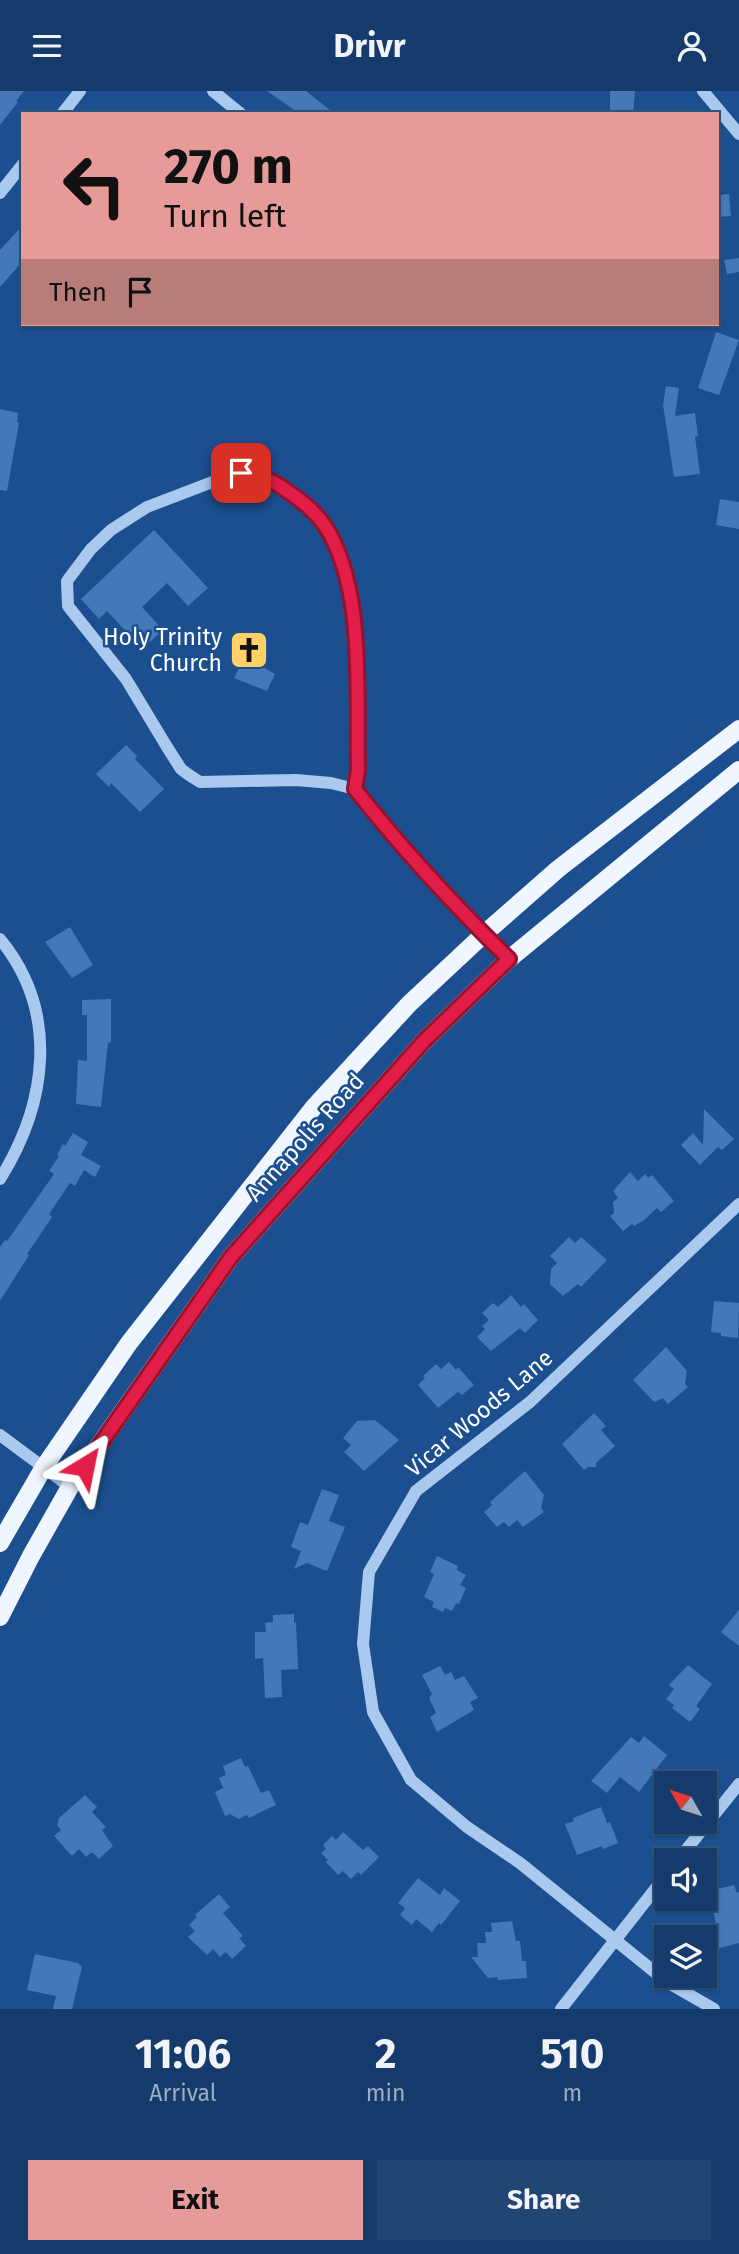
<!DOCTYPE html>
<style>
body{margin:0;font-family:"Fira Sans",sans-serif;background:#214673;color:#f1f3f6;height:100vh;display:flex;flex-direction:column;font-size:26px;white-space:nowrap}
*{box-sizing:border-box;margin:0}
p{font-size:23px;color:#9dadc1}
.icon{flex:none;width:38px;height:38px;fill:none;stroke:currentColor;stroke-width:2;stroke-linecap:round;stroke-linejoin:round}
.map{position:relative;height:1918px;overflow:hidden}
.side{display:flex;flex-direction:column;background:#143b6b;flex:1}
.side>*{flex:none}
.banner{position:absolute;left:21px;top:21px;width:698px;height:214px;border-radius:0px;box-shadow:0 2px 5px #0004,0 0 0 2px #33557e;background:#e69b98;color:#111;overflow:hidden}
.needle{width:46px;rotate:309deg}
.controls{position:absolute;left:654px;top:1680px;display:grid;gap:14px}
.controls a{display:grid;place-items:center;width:63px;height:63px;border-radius:0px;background:#143b6b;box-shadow:0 2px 5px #0004,0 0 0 2px #33557e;font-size:35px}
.pin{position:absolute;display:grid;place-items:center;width:60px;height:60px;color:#fff;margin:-30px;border-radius:14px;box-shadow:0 4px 10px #0006}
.me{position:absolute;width:77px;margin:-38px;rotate:35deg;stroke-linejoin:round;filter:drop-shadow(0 0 5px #0008)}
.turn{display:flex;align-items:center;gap:24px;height:147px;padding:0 28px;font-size:32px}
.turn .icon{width:91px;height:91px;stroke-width:2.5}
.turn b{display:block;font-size:49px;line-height:60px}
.then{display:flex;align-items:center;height:66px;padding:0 28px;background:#0003;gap:14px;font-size:26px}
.eta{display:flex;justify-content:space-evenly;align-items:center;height:119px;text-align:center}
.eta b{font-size:42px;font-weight:700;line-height:49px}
.cta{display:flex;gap:14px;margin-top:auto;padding:14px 28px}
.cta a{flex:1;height:80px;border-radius:0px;background:#e69b98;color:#111;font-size:28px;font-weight:700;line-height:80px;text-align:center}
.cta a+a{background:#214673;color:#f1f3f6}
header{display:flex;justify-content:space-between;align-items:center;height:91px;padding:0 28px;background:#143b6b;font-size:32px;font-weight:700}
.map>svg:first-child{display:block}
.building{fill:#4478b7}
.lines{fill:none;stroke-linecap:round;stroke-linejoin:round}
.minor{stroke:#a9c9ee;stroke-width:12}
.major{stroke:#f0f6ff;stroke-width:18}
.route-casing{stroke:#92132f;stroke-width:18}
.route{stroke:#e11d48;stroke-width:12}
.labels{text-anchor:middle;stroke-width:5;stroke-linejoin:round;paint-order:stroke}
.poi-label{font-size:23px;fill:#fff;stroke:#1b4f8f;text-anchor:end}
.street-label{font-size:23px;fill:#fff;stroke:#1b4f8f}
</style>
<header><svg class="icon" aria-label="menu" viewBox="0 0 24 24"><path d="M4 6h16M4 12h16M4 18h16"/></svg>Drivr<svg class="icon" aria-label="person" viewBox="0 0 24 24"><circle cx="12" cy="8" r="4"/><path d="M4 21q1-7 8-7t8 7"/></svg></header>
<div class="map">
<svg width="739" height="1918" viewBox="0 0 739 1918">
<rect width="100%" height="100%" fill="#1b4f8f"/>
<path class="building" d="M0,0h24l-8,10 2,1 -18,23z
M267,0h39l29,23h-35z
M610,0h25l-2,23h-23z
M729,103l2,22 -13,1v-22z
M23,134v36l-23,26v-37z
M739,167v14l-12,2 -3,-14z
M716,241l23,8 -20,55 -21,-7z
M666,295l13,2 -4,28 20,-3 3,23 -3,1 5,37 -26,3 -11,-72z
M0,318l18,4 -1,9 2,1 -12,68 -7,-1z
M720,408l19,3v27l-23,-4z
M154,439l54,58 -20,18 -21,-23 -25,24 21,23 -21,19 -35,-38 -8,8 -18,-20z
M252,552l13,6 -6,16 16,9 -8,17 -33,-13z
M126,654l11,11 -2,3 29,30 -24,23 -29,-29 -2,4 -13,-13z
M70,836l23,38 -21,13 -27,-36z
M111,908v43l-3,1 -7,64 -25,-3 2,-44 9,1v-46h-5v-15z
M704,1018l30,30 -12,11 -4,-3 -18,18 -19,-20 12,-12 10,12z
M73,1042l15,9 -7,13 20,11 -6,11 -11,-7 -9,16 -5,-3 -21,31 3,3 -25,37 2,1 -29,46v-54l5,-7 2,1 47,-67 -5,-3 10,-15 -2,-1 6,-11 2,2z
M630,1081l8,9 7,-7 3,4 4,-3 22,26 -13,11 -4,-4 -13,12 -10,6 -2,-2 -9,7 -13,-15 4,-3 -1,-11 5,-4 -5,-7z
M569,1146l6,6 6,-6 26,23 -26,27 -3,-3 -15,12 -13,-12 1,-15 6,-6 -7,-7z
M511,1204l10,12 3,-3 14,16 -13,13 -5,-5 -29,23 -14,-14 8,-8 -3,-3 7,-6 -7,-7 11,-10 5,4z
M714,1210l25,2 -1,35 -17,-2v-3l-10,-1z
M666,1256l21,24 -2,13 3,3 -20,17 -5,-6 -9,4 -21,-22z
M449,1271l7,8 2,-3 16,18 -12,10 -4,-3 -20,16 -20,-23 7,-7 -2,-2 13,-12 5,5z
M594,1322l12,13 -5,4 14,16 -19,17v4h-8l-4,3 -22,-26z
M375,1329l24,20 -35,31 -20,-19 7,-7 -8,-7 14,-17z
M525,1380l19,24 -3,13 3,4 -21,15 -6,-7 -8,7 -5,-5 -7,5 -13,-15 8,-7 -2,-3z
M322,1398l17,6 -10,26 16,6 -18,44 -20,-8 -13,6 7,-18 -10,-4 9,-25 8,3z
M437,1465l21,10 -1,4 9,5 -6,10 6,3 -7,16 -3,-1 -4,8 -7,-3 -2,4 -11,-5 2,-5 -10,-5 10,-23 -4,-2z
M739,1519v36l-18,-14z
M294,1523v9l2,-1 2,47 -17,1 1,27 -17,1 -2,-40 -8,1v-27h11l-1,-9 8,-1v-7z
M688,1574l24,19 -16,22 4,3 -10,13 -18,-14 2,-3 -8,-6 8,-10 -5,-4z
M440,1575l5,9 6,-3 4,8 9,-4 14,22 -8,4 4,8 -37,22 -7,-15 6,-4 -7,-15 3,-4 -10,-19z
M644,1645l23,19 -28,37 -19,-15 -13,16 -16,-12 40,-44 8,6z
M241,1667l4,9 3,-1 13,27 8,-3 7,15 -27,13 -2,-3 -8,4 -9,-5 -5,2 -10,-24 8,-4 -4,-10 7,-3 -3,-9z
M85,1704l12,12 -5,5 14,15 -4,3 11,16 -14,13 -7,-7 -6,5 -7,-8 -7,7 -18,-20 7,-6 -4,-5 2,-7z
M601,1716l6,16 3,-1 8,21 -15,6 -1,-3 -25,9 -12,-31 9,-3 -1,-3z
M343,1741l20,18 5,-4 11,11 -18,18 -3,-3 -7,7 -8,-8 -5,4 -12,-13 2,-2 -7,-7 5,-4 -3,-4 9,-9 4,4z
M418,1787l22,17 4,-7 16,13 -19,24 -2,-2 -7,9 -16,-13 -4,6 -12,-10 5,-7 -7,-5z
M734,1794l3,8 2,-1v51l-31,8 -5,-18 15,-3 -7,-26 -6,1v-13z
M219,1803l11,13 -7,6 20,23 -4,2 7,8 -14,13 -6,-7 -6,5 -7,-8 -6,6 -19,-18 7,-6 -6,-6 8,-8 -2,-2z
M512,1830l4,20h4l2,20h4l1,17 -29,2 -1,-3 -9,1 -17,-21h7l-1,-14h9l-1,-11h7l-1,-9z
M35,1863l43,9 4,4 -10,42h-19l3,-13 -29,-6z"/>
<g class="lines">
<path class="minor" d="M213,0l28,23
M703,0l36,43
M62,23l18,-23
M0,102l23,-29
M355,698c3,-25 1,-50 1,-75 0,-61 3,-132 -30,-187 -10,-15 -24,-26 -39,-36 -19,-14 -36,-19 -59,-15l-81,31 -36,23 -20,19 -24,32 1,25 58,73 41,68 14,22 8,6 11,7 96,-2 35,3 24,6 25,32 86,96 43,42
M0,848c60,73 47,165 0,240
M0,1344l70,52
M678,1769l61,-76
M561,1918l106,-135
M714,1918l-47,-27 -147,-119 -53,-36 -56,-47 -38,-68 -10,-68 6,-72 47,-81 114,-89 209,-198"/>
<path class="major" d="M0,1452l44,-76 85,-124 185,-236 95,-103 75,-70 74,-65 181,-140
M0,1526l31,-61 39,-69 161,-230 193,-216 85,-82 230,-189"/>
</g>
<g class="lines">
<g class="route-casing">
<path id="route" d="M85,1375l146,-209 193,-216 85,-82c-54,-53 -107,-110 -154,-170l3,-19c-2,-73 8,-181 -33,-244 -9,-14 -22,-24 -35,-33 -15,-12 -30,-18 -49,-20"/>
</g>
<use href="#route" class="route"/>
</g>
<defs>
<g id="church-square" transform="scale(2.0125)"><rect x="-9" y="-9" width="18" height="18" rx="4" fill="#ffd166" stroke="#1b4f8f"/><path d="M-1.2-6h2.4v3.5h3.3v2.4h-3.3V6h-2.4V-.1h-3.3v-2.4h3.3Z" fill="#111"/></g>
</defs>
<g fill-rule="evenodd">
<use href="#church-square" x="249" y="559"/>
</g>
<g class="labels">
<g class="poi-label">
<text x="222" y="554">Holy Trinity<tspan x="222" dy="26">Church</tspan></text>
</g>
<g class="street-label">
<text transform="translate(305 1046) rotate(-48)" y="8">Annapolis Road</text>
<text transform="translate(479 1322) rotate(-40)" y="8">Vicar Woods Lane</text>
</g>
</g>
</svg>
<div class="controls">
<a><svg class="needle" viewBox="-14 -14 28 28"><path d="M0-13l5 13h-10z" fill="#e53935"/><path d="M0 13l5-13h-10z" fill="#9dadc1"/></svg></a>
<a><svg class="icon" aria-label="sound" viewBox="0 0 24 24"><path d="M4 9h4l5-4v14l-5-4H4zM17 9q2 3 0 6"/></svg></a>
<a><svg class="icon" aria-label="layers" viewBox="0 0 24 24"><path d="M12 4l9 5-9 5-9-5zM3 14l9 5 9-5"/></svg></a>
</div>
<div class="pin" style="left:241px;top:382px;background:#d93025"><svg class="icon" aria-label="arrive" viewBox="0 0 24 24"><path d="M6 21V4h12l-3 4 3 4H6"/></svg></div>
<svg class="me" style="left:85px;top:1375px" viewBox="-20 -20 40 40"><path d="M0-17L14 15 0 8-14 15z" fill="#e11d48" stroke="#fff" stroke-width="4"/></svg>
<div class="banner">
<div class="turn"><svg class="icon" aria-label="left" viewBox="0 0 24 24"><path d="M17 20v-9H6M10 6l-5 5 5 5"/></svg><div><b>270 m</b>Turn left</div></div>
<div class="then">Then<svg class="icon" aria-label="arrive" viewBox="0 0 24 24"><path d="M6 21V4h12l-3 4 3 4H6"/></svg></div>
</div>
</div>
<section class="side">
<div class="eta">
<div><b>11:06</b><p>Arrival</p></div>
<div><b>2</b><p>min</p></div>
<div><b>510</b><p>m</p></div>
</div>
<div class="cta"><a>Exit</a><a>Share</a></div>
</section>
